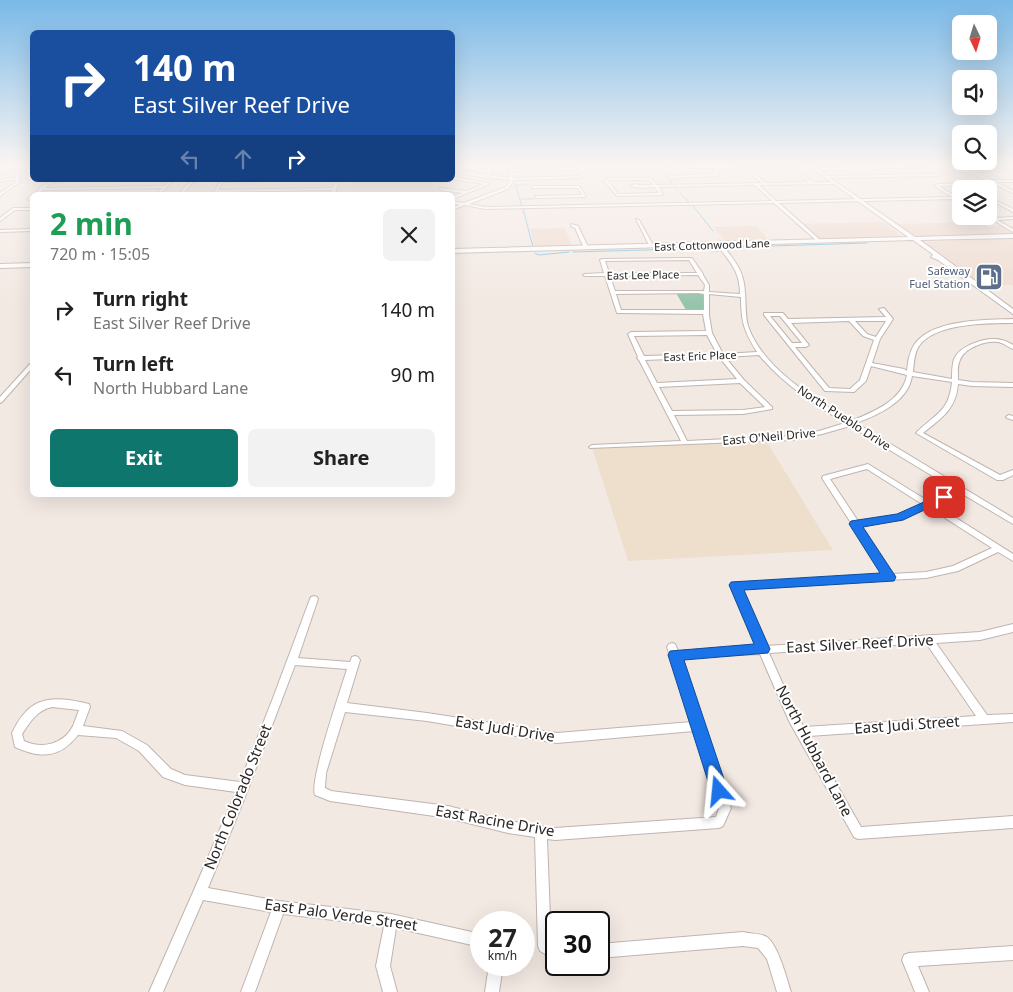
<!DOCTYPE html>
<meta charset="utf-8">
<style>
body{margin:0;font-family:"Noto Sans",sans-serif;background:#f2f2f2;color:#222;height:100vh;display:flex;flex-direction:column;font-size:19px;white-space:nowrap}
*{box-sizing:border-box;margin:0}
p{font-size:16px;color:#767676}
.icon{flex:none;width:28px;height:28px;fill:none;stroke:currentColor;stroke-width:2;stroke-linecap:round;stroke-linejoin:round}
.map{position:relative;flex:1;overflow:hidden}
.details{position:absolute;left:30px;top:192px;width:425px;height:305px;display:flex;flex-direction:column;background:#fff;border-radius:8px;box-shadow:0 5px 20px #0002}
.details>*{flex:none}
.hud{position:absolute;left:30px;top:30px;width:425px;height:152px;border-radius:8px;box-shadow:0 5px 20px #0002;background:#1a4fa0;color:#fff;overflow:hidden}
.needle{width:32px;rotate:176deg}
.fabs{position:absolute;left:952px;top:15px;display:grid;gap:10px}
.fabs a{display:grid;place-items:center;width:45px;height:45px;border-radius:8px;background:#fff;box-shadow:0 5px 20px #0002;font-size:25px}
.speed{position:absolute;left:470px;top:911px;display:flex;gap:10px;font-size:25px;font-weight:700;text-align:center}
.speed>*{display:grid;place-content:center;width:65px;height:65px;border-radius:50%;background:#fff;box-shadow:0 5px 20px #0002;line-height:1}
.speed small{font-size:12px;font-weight:400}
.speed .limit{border:2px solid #111;border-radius:8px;background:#fff;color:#111}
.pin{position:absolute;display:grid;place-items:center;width:42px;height:42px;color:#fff;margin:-21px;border-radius:10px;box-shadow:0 2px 8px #0006}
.me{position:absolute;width:55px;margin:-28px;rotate:342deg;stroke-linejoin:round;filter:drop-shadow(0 0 4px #0008)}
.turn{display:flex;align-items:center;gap:18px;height:105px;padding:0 20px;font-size:22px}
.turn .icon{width:65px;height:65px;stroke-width:2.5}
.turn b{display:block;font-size:35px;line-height:42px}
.lanes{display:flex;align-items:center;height:48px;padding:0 20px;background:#0003;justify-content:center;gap:25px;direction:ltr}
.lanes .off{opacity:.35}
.round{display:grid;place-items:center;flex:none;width:52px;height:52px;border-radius:8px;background:#f2f2f2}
.head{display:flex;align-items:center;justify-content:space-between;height:85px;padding:0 20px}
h1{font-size:30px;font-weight:700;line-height:38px;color:#1e9e55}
.primary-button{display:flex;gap:10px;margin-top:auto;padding:10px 20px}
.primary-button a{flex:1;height:58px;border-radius:8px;background:#0f766e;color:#fff;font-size:20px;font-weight:700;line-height:58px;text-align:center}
.primary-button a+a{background:#f2f2f2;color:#222}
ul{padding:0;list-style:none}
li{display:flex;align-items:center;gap:15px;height:65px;padding:0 20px}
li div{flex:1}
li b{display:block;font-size:19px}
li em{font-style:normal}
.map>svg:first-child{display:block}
.built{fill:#eedcd1}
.education{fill:#eddfcc}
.green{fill:#96c4ab}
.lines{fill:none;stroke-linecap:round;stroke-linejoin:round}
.stream{stroke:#76c1e9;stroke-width:1}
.minor-casing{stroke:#bfb4af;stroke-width:2}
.major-casing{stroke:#bfb4af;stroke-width:2}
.minor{fill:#fff;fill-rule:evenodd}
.major{fill:#fff;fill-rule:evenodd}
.route{fill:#1a73e8;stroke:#114b97}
.labels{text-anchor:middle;stroke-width:4;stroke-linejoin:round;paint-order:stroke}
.far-street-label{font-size:11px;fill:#2a2624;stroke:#fff}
.far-service-label{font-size:11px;fill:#4e5e75;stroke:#fff;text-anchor:end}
.street-label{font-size:12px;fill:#2a2624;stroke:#fff}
.near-street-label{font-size:15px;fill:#2a2624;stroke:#fff}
</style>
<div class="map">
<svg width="1013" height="992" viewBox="0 0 1013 992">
<rect width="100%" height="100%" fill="#f3e9e3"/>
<path class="built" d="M433,180v15h-84l4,-14z
M883,222l18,14 -86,3 -19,-15z
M980,222l8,4h25v8l-94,2 -7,-1 -15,-11z
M756,226l14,15 -44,1 -13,-15z
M565,228l7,19 -37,1 -5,-19z
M1013,238v48l-2,-1 -28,1 -61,-44z"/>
<path class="education" d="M765,439l68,111 -205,11 -36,-114z"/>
<path class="green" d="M676,293l27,1 3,12 -2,4h-18z"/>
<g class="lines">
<path class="stream" d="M665,175l8,10
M515,184l7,22
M516,185h13
M675,188l16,16
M520,199h13
M693,206l20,25
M523,209l10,38
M720,240l3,2
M729,250l11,-3 127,-4
M573,252l109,-3 36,2
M535,253l4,2 30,-3"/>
<g class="minor-casing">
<path id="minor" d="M14,166h4l2,16 -20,14v-3l16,-11v-3l-16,3v-2l16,-3 -1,-5 -15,2v-2l15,-2z
M486,166h4l1,7 -2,2 21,3 -1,-12h2l1,3 62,-1 2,1 -2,1 -62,1 1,7 66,-2 2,1 -2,1 -65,2 -6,9 -39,15 16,3 287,-6 -17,-16 -96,2 4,8 -46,1 -13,-15 5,-3h42l6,7 105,-2 -19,-16 -24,1 -2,8 -44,2 1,1 -2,1 -12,-14h3l8,10 43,-2 1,-6h-22l1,-2h53v1l19,16 44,-1 -8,-5 1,-2 11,7h20l2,1 -2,1 -75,1 17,16 176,-4 -18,-11 4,-2 52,-2 -20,-10h-9l-24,4 -110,2 -2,-1 2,-1 110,-2 29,-4 -6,-4h3l8,4 31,-1 -7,-3h4l10,4 -34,2 17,8h21v2h-17l17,9v2l-19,-9 -55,2 22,14v2l-6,-3 -176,4 40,36v2h-2l-43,-38 -289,6 -20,-4 -13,5v-3l8,-2 -8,-2v-2l12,2 42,-16 4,-7 -24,-2 -34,-7v-2l34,6 1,-2zM610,180h40l3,5h-15l-3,-1 -5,2 9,2 16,-1 4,6 -41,1 -10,-13z
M750,166h48l-2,1h-44z
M900,166h27l-2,1 -110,3 -2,-1 2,-1z
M452,177l36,6 2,1 -38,15v-3l11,-3 -23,-3 -1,-2 28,3 17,-7 -32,-5z
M51,180h26l-24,2 -8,6 119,-2 6,-6h4l-15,15h-4l7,-7 -119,2 -7,5h-4v3l-4,2v-2l11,-8v-2z
M191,180h4l-13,15h-4z
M221,180h44l-2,1 -40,1 -5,8 115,-2 2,-8h4l-4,15h-4l1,-5 -118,2z
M533,186h46l7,10 -2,1 -48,1 -1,-2 47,-1 -4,-7h-46z
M989,197l24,12v3l-24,-13z
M13,208h19v2h-17l-15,11v-3z
M989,215l5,3 19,-1v2l-16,1 16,9v3l-27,-16h3z
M636,219l3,1 14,25v1l-4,-1z
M571,224l7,2 10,21v1h-4l-9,-20 -4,-2z
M32,229v2l-32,1v-2z
M716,242h4c13,17 24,27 25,50 1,11 0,23 3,34 15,43 67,73 103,95 22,-9 51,-20 56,-46l-36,-9 -5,15 -12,11 -29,-1 -61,-76v-2h19l5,6 98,-2 -7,-8 5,-1 9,11 -13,20 -8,24 32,6 3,2c1,-9 2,-18 7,-26 17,-26 71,-25 99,-26v4c-25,0 -78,0 -94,23 -5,7 -5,18 -6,26l39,7c0,-6 0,-14 2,-20 6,-13 27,-20 40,-20 7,0 13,2 19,6v4c-5,-2 -9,-6 -15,-7 -12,-2 -34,6 -38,18 -3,6 -2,13 -2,20l14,2 41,1v4l-41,-1 -14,-2c-2,25 -16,34 -35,49l77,42 13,-5v5l-10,5h-6l-81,-47c18,-19 33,-20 36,-51l-40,-6c-4,26 -34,39 -56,47l157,95v6l-54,-32 -25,12 79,50v7l-15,-9 -40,19 -32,7 -185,10 25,58 214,-14 33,-8v8l-33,8 -44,3 51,72 26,-1v8l-204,14 52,91 152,-11v12l-155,11 -4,-2 -65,-116 -29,-67 -79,4 50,150 -8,18 -4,2 -164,12 -8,-1 4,104 5,3v15l-16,-10 -2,-5 -3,-109 -27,-4 -60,-15 -118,-17 -15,-6c-6,-14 26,-106 32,-126l-52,-4 -50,132 -37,91 71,13 112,13 90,20v13l-85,-19 -6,38 7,26h-14l-7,-26 8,-40 -101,-12 -28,78h-14l30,-80 -68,-12 -40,92h-14l45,-102 42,-98 -51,-7 -22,-8 -24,-26 -23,-13 -38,-3c-18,23 -37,24 -63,12l-3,-14c13,-27 27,-37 57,-33 6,1 13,2 20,4l1,3 -7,19 39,5 25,14 24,24 14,6 55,7 33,-84 37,-99 1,-2 3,-1 3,1 1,2 -20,59 52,4 2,-5 3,-1 3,1 2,3 -13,43 80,10 130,20 135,-11 -25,-75 2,-3 3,-1 3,1 3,7 79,-5 -26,-61 1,-2 152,-9 -62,-96 1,-2 45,-12 60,37 26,-12 -104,-63 -28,8 -30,6 -202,8 -1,-1 3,-2 89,-4 -42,-81 -2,-2 1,-1 -10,-23 3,-2 75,-1 -3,-17 -86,-1 -12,-37h-20l-2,-1 2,-1 19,-1 -4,-13 2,-1 88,-1h2l11,16v1l6,10v7l31,2c0,-23 -10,-32 -24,-50zM689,260l8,13h-88l-4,-12zM698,275l7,10 -1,6h-89l-5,-15zM698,293l6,1v16h-83l-5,-16zM709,294l32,3c0,25 3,34 16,55l-34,2 -11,-21 -3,-18zM770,316h10l22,27h-10zM849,321l14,15 11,4 -14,40 -10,9 -21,-1 -34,-41h11l3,-2 -18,-22zM855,321h31l-10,16 -9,-3zM707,335l10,19 -73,2 -10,-20zM759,355c24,29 55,49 86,68l-26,8 -27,5 -105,5 -13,-26 69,-1 29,-5v-2l-28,-27 -19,-23zM719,357l18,22 -80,4 -12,-23zM740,383l25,24 -22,3 -71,1 -13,-24zM867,469l55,35 -25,12 -39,5 -28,-42zM928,507l64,41 -39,18 -27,6 -34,2 -31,-48 41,-6zM926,643l50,73 -172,11 -7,-11 -28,-63zM52,707l27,3c-2,5 -4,11 -6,16 -10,19 -31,23 -49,15l-2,-7c8,-12 15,-24 30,-27zM345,712l82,9 130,22 137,-12 25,77 -3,9 -161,11 -47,-7 -60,-15 -117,-15 -6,-3 1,-15z
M32,363v5l-30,34 -2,1v-6l30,-33z
M1009,415l4,1v4l-6,-2 -1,-1 1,-1z
M743,932c7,2 18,1 24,5 12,10 19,40 24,55h-14l-10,-33 -9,-11 -15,-2 -144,12v-14z
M1013,946v14l-95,6 11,26h-14l-13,-32 2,-5 5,-2z
M489,965h14l-4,27h-14z"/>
</g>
<g class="major-casing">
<path id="major" d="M809,166h4l102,71 98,-3v4l-93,2 93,69v5l-75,-54 -7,-3 2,-2 -2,-2 -18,-13 -461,13v-4l456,-12z
M32,263v4l-32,1v-4z"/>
</g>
<use href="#minor" class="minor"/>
<use href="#major" class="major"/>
</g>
<linearGradient id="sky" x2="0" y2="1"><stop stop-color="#7ab9e8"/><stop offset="0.54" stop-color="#faf5f2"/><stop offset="1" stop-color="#faf5f2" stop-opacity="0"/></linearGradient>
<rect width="1013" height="305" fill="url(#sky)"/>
<path class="route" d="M944,493l5,4 -1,2 -45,21 -40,7 33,50 -2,4 -150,9 26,59 -2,4 -84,7 44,131 -3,6 -6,2 -6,-2 -45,-142 2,-4 84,-7 -25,-59 2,-3 149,-9 -31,-49 2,-3 46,-7z"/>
<defs>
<g id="fuel-square" transform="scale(1.4375)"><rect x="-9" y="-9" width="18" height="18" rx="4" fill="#5c6f8a" stroke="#fff"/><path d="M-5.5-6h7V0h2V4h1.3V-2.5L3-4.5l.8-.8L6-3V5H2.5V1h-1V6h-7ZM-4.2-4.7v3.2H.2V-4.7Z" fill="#fff"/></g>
</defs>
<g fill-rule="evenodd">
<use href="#fuel-square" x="989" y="277"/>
</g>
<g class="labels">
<g class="far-street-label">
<text transform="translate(712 245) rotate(-2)" y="4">East Cottonwood Lane</text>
<text transform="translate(643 275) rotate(-1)" y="4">East Lee Place</text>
<text transform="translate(700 356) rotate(-2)" y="4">East Eric Place</text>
</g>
<g class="far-service-label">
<text x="970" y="275">Safeway<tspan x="970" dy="13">Fuel Station</tspan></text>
</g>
<g class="street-label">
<text transform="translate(844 418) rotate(33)" y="4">North Pueblo Drive</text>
<text transform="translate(769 437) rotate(-5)" y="4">East O'Neil Drive</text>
</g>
<g class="near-street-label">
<text transform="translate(860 644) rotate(-3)" y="5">East Silver Reef Drive</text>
<text transform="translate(907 725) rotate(-4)" y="5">East Judi Street</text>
<text transform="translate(505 729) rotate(9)" y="5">East Judi Drive</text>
<text transform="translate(814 751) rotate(62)" y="5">North Hubbard Lane</text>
<text transform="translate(238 797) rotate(-68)" y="5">North Colorado Street</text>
<text transform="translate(495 821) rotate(10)" y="5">East Racine Drive</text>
<text transform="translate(341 915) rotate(8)" y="5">East Palo Verde Street</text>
</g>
</g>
</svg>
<div class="fabs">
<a><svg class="needle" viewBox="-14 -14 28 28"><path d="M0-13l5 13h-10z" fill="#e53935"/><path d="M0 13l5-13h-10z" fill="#767676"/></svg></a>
<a><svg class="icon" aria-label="sound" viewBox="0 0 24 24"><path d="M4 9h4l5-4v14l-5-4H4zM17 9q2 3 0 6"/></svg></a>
<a><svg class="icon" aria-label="search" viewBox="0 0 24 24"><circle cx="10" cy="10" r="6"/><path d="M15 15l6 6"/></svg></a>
<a><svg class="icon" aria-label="layers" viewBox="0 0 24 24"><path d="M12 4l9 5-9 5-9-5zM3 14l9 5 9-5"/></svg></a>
</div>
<div class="speed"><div>27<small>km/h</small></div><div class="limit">30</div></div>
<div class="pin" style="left:944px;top:497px;background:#d93025"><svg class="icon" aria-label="arrive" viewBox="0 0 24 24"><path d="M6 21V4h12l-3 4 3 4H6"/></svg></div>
<svg class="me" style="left:719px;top:791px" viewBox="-20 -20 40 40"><path d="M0-17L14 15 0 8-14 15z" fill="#1a73e8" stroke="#fff" stroke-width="4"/></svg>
<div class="hud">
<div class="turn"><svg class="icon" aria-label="right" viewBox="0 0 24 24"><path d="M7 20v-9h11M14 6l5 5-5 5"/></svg><div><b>140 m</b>East Silver Reef Drive</div></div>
<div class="lanes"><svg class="icon off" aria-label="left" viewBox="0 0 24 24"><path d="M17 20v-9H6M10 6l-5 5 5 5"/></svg><svg class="icon off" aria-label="ahead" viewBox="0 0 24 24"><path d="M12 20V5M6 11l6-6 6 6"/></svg><svg class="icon" aria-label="right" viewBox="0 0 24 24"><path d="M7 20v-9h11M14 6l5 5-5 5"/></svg></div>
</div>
<section class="details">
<div class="head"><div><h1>2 min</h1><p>720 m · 15:05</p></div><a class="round"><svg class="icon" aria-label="close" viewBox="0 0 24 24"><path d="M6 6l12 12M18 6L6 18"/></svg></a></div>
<ul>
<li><svg class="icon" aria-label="right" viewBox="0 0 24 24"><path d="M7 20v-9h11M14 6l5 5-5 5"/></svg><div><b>Turn right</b><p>East Silver Reef Drive</p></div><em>140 m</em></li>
<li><svg class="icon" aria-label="left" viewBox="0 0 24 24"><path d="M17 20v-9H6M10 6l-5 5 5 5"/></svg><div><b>Turn left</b><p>North Hubbard Lane</p></div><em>90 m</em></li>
</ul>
<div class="primary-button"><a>Exit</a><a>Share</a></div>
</section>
</div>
